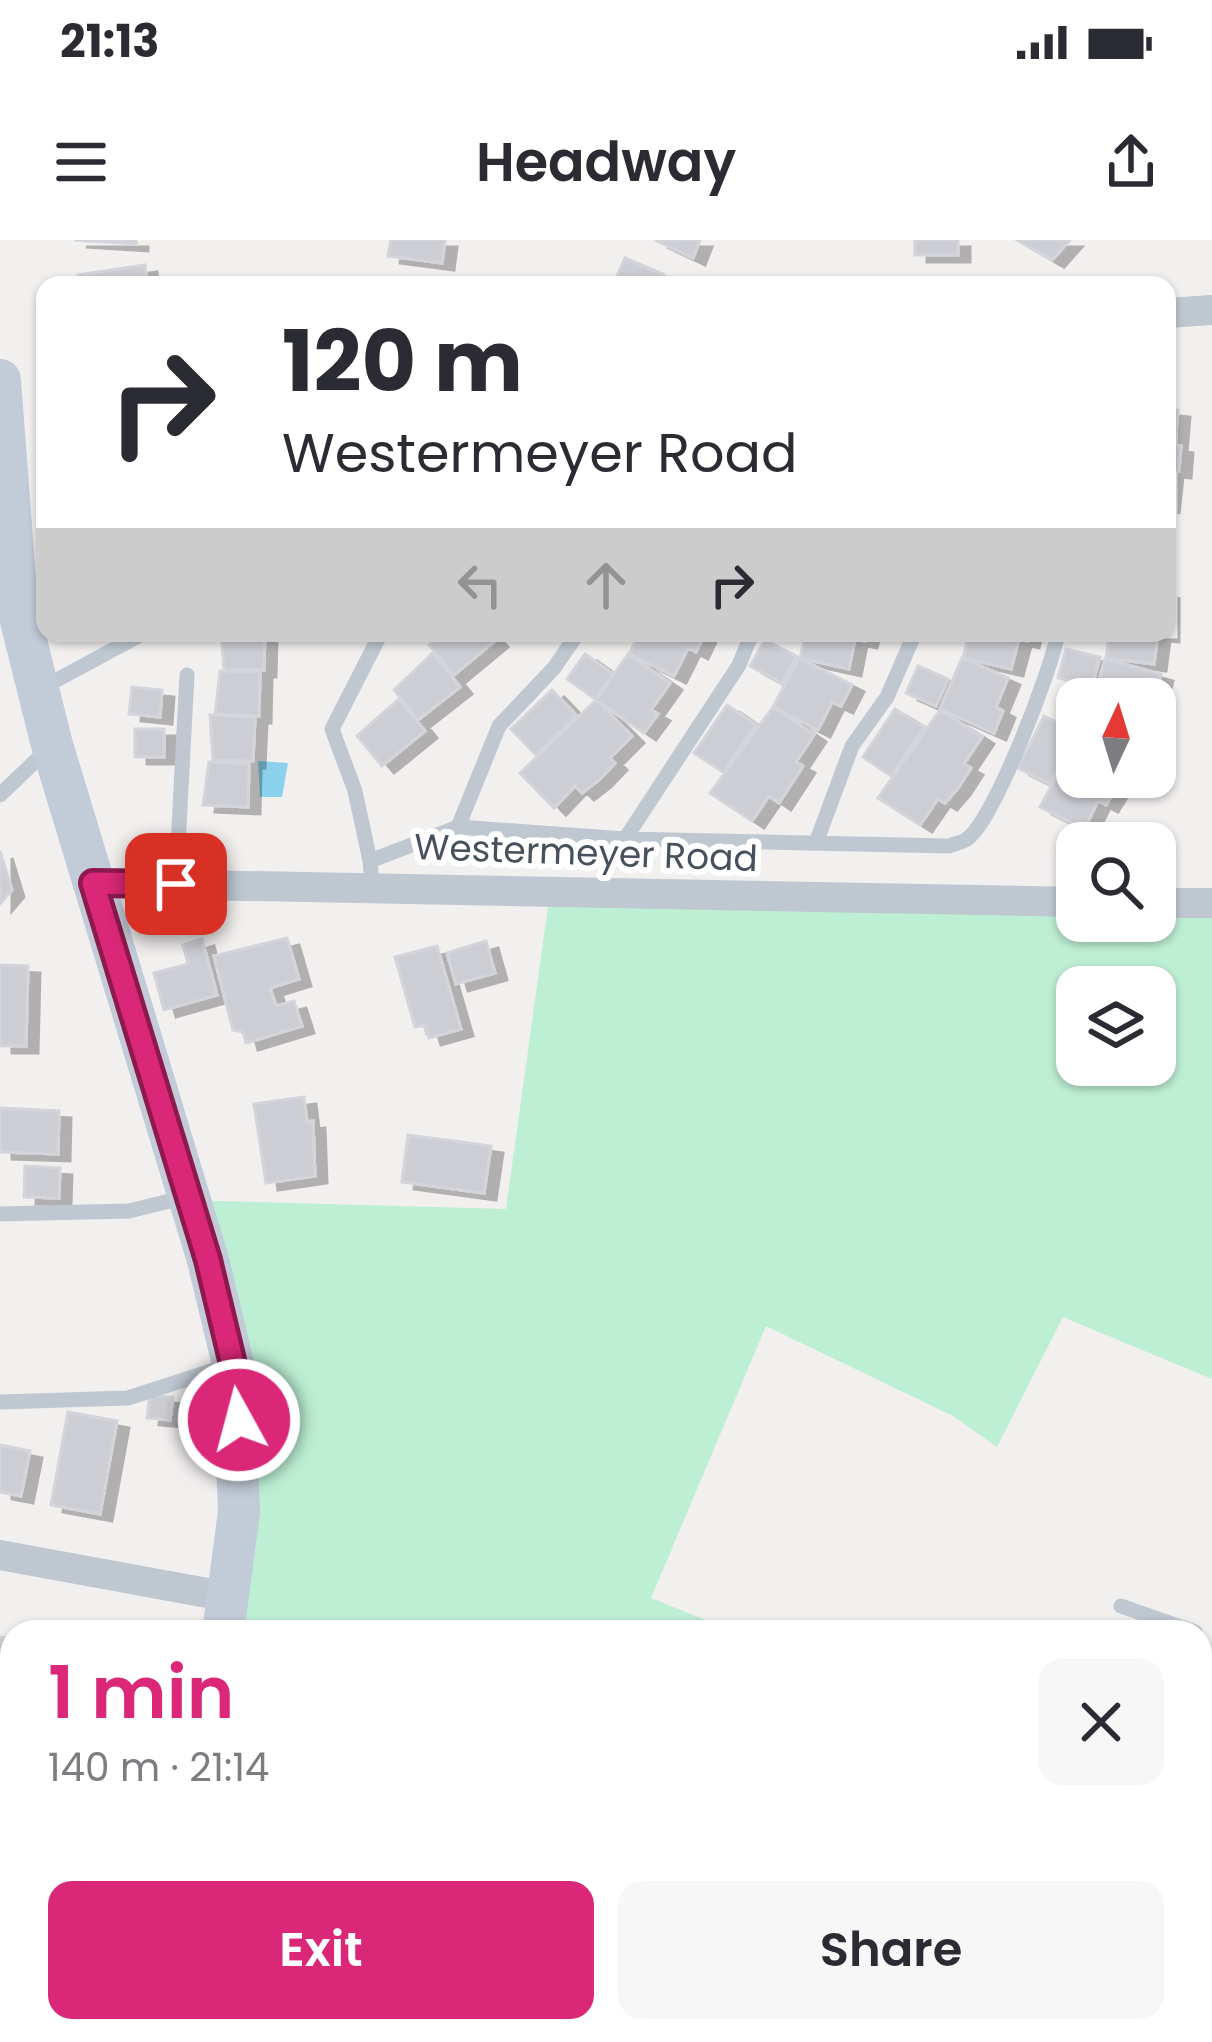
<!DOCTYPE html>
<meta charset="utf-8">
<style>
body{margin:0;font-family:Poppins,sans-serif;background:#f7f7f7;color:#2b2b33;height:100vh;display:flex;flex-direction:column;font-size:45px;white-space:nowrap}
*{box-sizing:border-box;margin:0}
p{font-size:39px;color:#7c7c81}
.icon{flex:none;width:66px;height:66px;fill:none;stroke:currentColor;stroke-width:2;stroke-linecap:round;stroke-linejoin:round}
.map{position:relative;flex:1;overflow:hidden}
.details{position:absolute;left:0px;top:1380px;width:1212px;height:423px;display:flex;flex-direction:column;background:#fff;border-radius:36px 36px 0 0;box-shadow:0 3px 9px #0004}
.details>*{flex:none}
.hud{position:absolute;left:36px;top:36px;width:1140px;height:366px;border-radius:24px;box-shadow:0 3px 9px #0004;background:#fff;color:#2b2b33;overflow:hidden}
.needle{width:78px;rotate:4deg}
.controls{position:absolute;left:1056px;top:438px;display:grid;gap:24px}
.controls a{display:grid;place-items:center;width:120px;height:120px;border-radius:24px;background:#fff;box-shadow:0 3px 9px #0004;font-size:60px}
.pin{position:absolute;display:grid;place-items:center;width:102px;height:102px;color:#fff;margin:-51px;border-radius:24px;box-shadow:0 6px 18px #0006}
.me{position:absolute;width:132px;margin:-66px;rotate:353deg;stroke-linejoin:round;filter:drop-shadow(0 0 9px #0008)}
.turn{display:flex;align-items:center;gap:42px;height:252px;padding:0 48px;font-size:54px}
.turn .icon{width:156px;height:156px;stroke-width:2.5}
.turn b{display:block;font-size:84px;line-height:102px}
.lanes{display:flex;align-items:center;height:114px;padding:0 48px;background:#0003;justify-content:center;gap:60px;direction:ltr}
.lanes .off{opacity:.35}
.round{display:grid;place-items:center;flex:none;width:126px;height:126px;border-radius:24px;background:#f7f7f7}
.head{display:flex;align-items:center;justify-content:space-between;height:204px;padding:0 48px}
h1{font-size:72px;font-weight:600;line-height:90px;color:#db2777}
.action{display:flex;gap:24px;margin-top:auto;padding:24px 48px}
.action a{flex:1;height:138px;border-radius:24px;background:#db2777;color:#fff;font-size:48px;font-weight:600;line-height:138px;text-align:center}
.action a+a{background:#f7f7f7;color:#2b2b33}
.status{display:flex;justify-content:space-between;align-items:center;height:84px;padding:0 60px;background:#fff;direction:ltr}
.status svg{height:33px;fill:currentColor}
header{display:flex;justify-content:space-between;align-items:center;height:156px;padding:0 48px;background:#fff;font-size:54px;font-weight:600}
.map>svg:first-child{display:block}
.green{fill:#bdefd4;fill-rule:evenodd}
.water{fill:#8ad1ec}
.building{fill:#ccced4;stroke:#d3d5db;stroke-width:3;filter:url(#shadow)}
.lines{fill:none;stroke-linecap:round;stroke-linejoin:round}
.lane{stroke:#bfc8d1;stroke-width:15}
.street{stroke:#bfc8d1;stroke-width:30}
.secondary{stroke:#c2cbd8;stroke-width:42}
.route-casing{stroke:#8e194d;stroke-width:30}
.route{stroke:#db2777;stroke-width:21}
.labels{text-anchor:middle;stroke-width:12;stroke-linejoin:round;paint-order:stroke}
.street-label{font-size:36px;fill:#47515d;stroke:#fff}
</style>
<div class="status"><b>21:13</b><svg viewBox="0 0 49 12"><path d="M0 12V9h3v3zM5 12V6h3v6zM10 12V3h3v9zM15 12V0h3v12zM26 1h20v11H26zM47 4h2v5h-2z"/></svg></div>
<header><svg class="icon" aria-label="menu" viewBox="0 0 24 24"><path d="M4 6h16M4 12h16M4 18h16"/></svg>Headway<svg class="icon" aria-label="share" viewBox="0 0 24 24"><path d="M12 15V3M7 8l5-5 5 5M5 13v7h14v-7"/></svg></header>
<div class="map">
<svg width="1212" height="1802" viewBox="0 0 1212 1802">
<defs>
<filter id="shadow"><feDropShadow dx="12" dy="7" stdDeviation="0" flood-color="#0004"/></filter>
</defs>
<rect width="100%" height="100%" fill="#f2efef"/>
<path class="green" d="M550,652l527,11v18h78v-18l57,1v475l-149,-62 -66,130 -44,-31 -187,-90 -115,272 84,34h-513l15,-117 -52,-315 321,9zM1077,747h78v78h-78z
M170,1791h946l-5,11h-940z"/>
<path class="water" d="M258,521l30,2 -6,34h-22z"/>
<path class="building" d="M74,0h62v4z
M391,0h54l-3,23 -54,-7z
M655,0h45l-7,18z
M915,0h43v15h-43z
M1017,0h53l-18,20z
M625,18l38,16 -4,11h-46z
M145,25l2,20h-68l-1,-10z
M1167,169l11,1 -3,35 6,1 -2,25 -8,-1 -4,37z
M1167,350v45l-9,-1 -4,30 -48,-6 3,-25h58z
M221,393h44l-1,37 -40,-1z
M443,393h47l6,7 -42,35 -25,-30z
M640,393h65l-9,19 -8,-4 -14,28 -45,-22z
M806,393h61l-2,8 -10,-2 -6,30 -49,-11z
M969,393h60l-2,8 -8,-2 -8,30 -48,-11z
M765,400l31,16 -14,27 -32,-17z
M1066,409l34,8 -8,29 -34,-8z
M433,413l27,34 -42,33 -24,-30z
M585,414l28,20 -18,25 -28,-20z
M628,414l42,29 -19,27 7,4 -14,19 -48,-33z
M799,418l53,27 -11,21 -9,-4 -14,28 -45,-23z
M962,418l46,20 -12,29 7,4 -9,22 -54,-24z
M1105,419l56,15 -6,24 -61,1z
M918,426l30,13 -12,27 -30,-13z
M220,431l40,1 -1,44 -44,-2z
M132,447l30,3 -2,27 -31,-3z
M552,450l24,25 -40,40 -25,-26z
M399,459l26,32 -43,35 -25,-30z
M596,460l36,36 -22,22 5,5 -16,17 -17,13 -7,-7 -21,22 -34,-35z
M727,465l29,20 -33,47 -29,-19z
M773,467l41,28 -18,27 7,4 -24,37 -10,-7 -17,25 -42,-28z
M895,469l29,18 -33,49 -28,-19z
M940,470l42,27 -18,27 7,4 -13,20 -13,15 -7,-4 -18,26 -42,-27z
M210,475l45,2 -2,44 -40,-1z
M1044,476l32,16 -26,52 -32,-16z
M135,489h29v28h-29z
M1077,498v39h46l-17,28 -8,-4 -14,28 -44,-22z
M209,522l40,2 -1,43 -45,-2z
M0,611l12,39 -12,14z
M287,698l12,41 -29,9 6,18 18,-5 8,25 -56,17 -3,-11 -10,-2 -19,-74z
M202,699l15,56 -53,15 -10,-37 34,-9 -5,-19z
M486,701l9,32 -39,11 -9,-31z
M437,706l24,83 -32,9 -4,-13 -10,2 -20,-70z
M0,725l28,1 -2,80h-26z
M304,857l3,25 6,-1 2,55 -49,7 -12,-79z
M0,868l59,3 -1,43 -58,-2z
M408,895l83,11 -7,47 -82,-11z
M25,926l35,2 -1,30 -35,-1z
M150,1155l23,2 -3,23 -23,-2z
M68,1172l49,9 -17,93 -49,-9z
M0,1205l30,6 -9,45 -21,-4z
M0,1397l12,2v47l-12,-1z
M12,1515v44l-12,4v-44z
M1209,1596l3,1v24l-11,-4z
M12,1603v36l-9,-34z
M0,1651l12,12v12l-12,15z
M1155,1791h42l-8,11h-42z"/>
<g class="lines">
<path class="lane" d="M40,449l104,-56
M0,555l50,-48
M458,587l167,12 324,7c6,-3 13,-3 18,-7 27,-18 85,-171 91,-206
M625,599l114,-174 13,-32
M817,600l35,-94 35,-49 28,-64
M370,621l-15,-70 -23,-62 46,-90
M176,644l11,-209
M372,645l-2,-24 88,-34 41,-101 55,-58 24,-35
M0,974l129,-3 57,-14
M0,1162l128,-4 102,-33
M1121,1366l74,26"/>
<path class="street" d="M1167,73l45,-3
M93,643l984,19
M1155,663h57
M0,1315l229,42
M0,1753l12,3"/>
<path class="secondary" d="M0,140l17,225 35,140 156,515 25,104 6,148 -16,120
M171,1791l2,11"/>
</g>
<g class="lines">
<g class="route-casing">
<path id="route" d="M176,644l-83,-1 115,377 25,104 6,56"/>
</g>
<use href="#route" class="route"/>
</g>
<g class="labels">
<g class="street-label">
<text transform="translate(586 612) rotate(2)" y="13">Westermeyer Road</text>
</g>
</g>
</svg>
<div class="controls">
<a><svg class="needle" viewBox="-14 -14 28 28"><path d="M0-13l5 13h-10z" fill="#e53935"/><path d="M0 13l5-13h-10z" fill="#7c7c81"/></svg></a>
<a><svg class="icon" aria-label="search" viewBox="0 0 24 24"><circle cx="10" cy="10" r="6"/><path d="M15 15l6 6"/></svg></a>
<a><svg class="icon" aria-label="layers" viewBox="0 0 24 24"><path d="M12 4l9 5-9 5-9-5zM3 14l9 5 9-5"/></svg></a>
</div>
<div class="pin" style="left:176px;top:644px;background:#d93025"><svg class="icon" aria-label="arrive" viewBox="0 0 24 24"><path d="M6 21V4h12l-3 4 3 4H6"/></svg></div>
<svg class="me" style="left:239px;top:1180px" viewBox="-20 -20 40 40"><circle r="17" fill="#db2777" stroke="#fff" stroke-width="3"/><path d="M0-11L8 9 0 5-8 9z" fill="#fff"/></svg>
<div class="hud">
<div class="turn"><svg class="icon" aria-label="right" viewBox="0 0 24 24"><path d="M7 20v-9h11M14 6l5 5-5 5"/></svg><div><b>120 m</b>Westermeyer Road</div></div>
<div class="lanes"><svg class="icon off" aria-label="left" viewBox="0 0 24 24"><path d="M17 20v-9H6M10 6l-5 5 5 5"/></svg><svg class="icon off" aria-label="ahead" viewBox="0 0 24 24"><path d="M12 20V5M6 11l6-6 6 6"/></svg><svg class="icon" aria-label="right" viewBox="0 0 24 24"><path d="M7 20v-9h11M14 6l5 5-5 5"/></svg></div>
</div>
<section class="details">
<div class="head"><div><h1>1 min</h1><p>140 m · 21:14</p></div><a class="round"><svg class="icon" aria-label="close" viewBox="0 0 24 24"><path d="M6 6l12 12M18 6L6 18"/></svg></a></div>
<div class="action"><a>Exit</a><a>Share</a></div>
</section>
</div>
